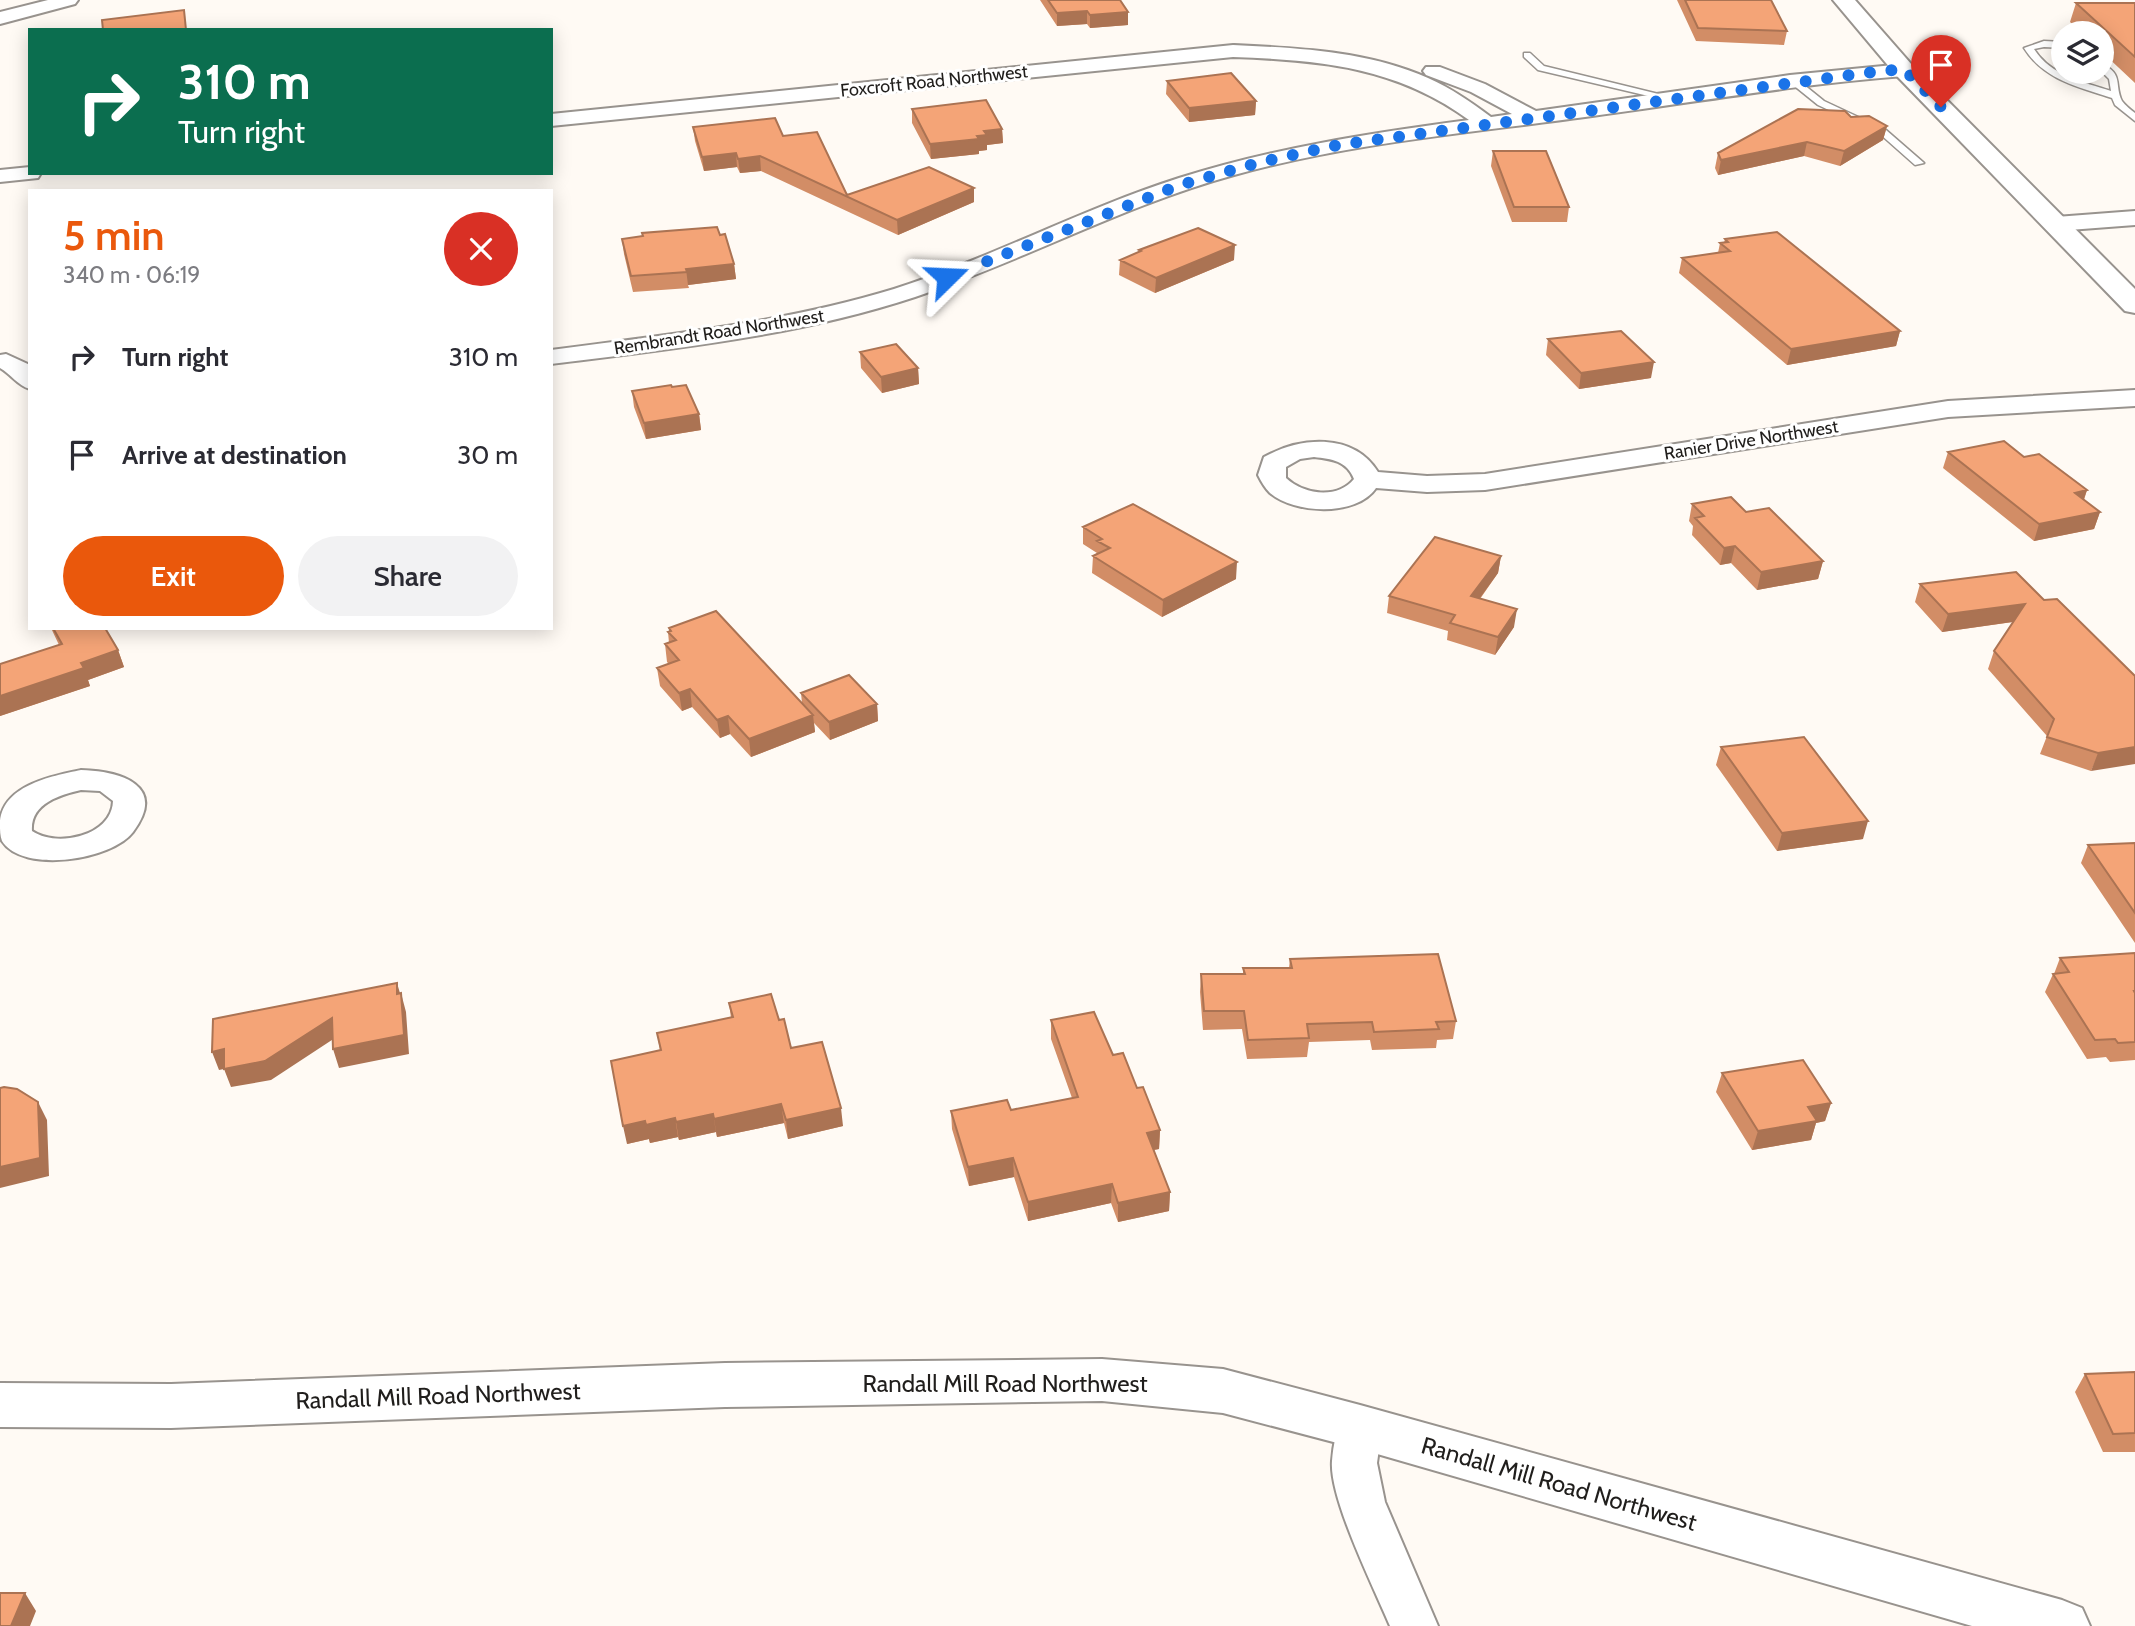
<!DOCTYPE html>
<meta charset="utf-8">
<style>
body{margin:0;font-family:Cabin,sans-serif;background:#f2f2f3;color:#2b2b33;height:100vh;display:flex;flex-direction:column;font-size:26px;white-space:nowrap}
*{box-sizing:border-box;margin:0}
p{font-size:23px;color:#7c7c81}
.icon{flex:none;width:38px;height:38px;fill:none;stroke:currentColor;stroke-width:2;stroke-linecap:round;stroke-linejoin:round}
.map{position:relative;flex:1;overflow:hidden}
.sheet{position:absolute;left:28px;top:189px;width:525px;height:441px;display:flex;flex-direction:column;background:#fff;border-radius:0px;box-shadow:0 4px 18px #0003}
.sheet>*{flex:none}
.top-card{position:absolute;left:28px;top:28px;width:525px;height:147px;border-radius:0px;box-shadow:0 4px 18px #0003;background:#0b6e4f;color:#fff;overflow:hidden}
.tools{position:absolute;left:2051px;top:21px;display:grid;gap:14px}
.tools a{display:grid;place-items:center;width:63px;height:63px;border-radius:50%;background:#fff;box-shadow:0 4px 18px #0003;font-size:35px}
.pin{position:absolute;display:grid;place-items:center;width:60px;height:60px;color:#fff;margin:-72px -30px;border-radius:50% 50% 50% 0;rotate:-45deg;box-shadow:0 0 7px #0007}
.pin .icon{rotate:45deg}
.me{position:absolute;width:77px;margin:-38px;rotate:69deg;stroke-linejoin:round;filter:drop-shadow(0 0 5px #0008)}
.turn{display:flex;align-items:center;gap:24px;height:147px;padding:0 35px;font-size:32px}
.turn .icon{width:91px;height:91px;stroke-width:2.5}
.turn b{display:block;font-size:49px;line-height:60px}
.round{display:grid;place-items:center;flex:none;width:74px;height:74px;border-radius:37px;background:#f2f2f3}
.headline{display:flex;align-items:center;justify-content:space-between;height:119px;padding:0 35px}
h1{font-size:42px;font-weight:600;line-height:52px;color:#ea580c}
.button{display:flex;gap:14px;margin-top:auto;padding:14px 35px}
.button a{flex:1;height:80px;border-radius:42px;background:#ea580c;color:#fff;font-size:28px;font-weight:600;line-height:80px;text-align:center}
.button a+a{background:#f2f2f3;color:#2b2b33}
ul{padding:0;list-style:none}
li{display:flex;align-items:center;gap:21px;height:98px;padding:0 35px}
li div{flex:1}
li b{display:block;font-size:26px}
li em{font-style:normal}
.map>svg:first-child{display:block}
.lines{fill:none;stroke-linecap:round;stroke-linejoin:round}
.service-casing{stroke:#98938e;stroke-width:3}
.minor-casing{stroke:#98938e;stroke-width:4}
.tertiary-casing{stroke:#98938e;stroke-width:4}
.secondary-casing{stroke:#98938e;stroke-width:4}
.service{fill:#fff;fill-rule:evenodd}
.minor{fill:#fff;fill-rule:evenodd}
.tertiary{fill:#fff;fill-rule:evenodd}
.secondary{fill:#fff;fill-rule:evenodd}
.wall{fill:#d28d66}
.shaded-wall{fill:#ab7353}
.building{fill:#f4a477;stroke:#ab7353;stroke-width:2}
.route{stroke:#1a73e8;stroke-width:12;stroke-dasharray:0 21.6}
.labels{text-anchor:middle;stroke-width:6;stroke-linejoin:round;paint-order:stroke}
.far-street-label{font-size:18px;fill:#201e1c;stroke:#fff}
.near-street-label{font-size:24px;fill:#201e1c;stroke:#fff}
</style>
<div class="map">
<svg width="2135" height="1626" viewBox="0 0 2135 1626">
<rect width="100%" height="100%" fill="#fffaf4"/>
<g class="lines">
<g class="service-casing">
<path id="service" d="M2044,41l19,1v6l-19,-1 -10,2c17,27 50,33 77,42l-2,-12 -7,-7v-8c22,10 12,21 20,37 3,4 9,9 13,12v8l-20,-16 -3,-7c-33,-11 -68,-18 -88,-50z
M1524,53h6l14,13 135,33 -5,3 -136,-32 -14,-13z
M1792,80h6l26,21 62,29 38,33 -9,2 -35,-31 -62,-29 -26,-21z"/>
</g>
<g class="minor-casing">
<path id="minor" d="M48,0h30l-3,4 -75,20v-12z
M1233,45c65,3 134,6 195,33 23,10 43,24 63,39l21,-3 -41,-22 -45,-17 -3,-4 3,-4h14l45,17 51,27 254,-36 114,-11 10,6 -10,6c-107,8 -212,27 -319,41 -117,16 -236,26 -351,58 -110,30 -211,86 -319,122 -118,39 -242,52 -364,67v-14c115,-15 232,-27 343,-61 97,-31 188,-80 285,-111 94,-30 192,-45 290,-58 -72,-53 -149,-60 -236,-63l-682,69v-12z
M30,167v6h11l-3,5 -38,4v-12z
M2135,211v14l-79,6 -8,-2 -3,-5 3,-5 8,-2z
M6,354l24,11v24c-12,-3 -19,-15 -30,-21v-13z
M2135,390v16l-187,11 -463,73 -58,2 -51,-4c-20,29 -81,26 -106,5 -5,-5 -9,-12 -12,-18l6,-18c36,-20 89,-25 114,15l49,4 58,-2 463,-73zM1314,457c18,2 33,4 40,22 -16,20 -50,16 -68,-1v-11l14,-8z
M81,770c39,1 87,15 52,62 -21,28 -110,42 -131,9 -2,-5 -2,-11 -2,-16 0,-39 51,-49 81,-55zM81,790l19,1 13,10c-1,35 -56,47 -81,30 -2,-27 27,-36 49,-41z
M1360,1408l16,5 6,14 -5,36 8,39 53,124h-48c-16,-38 -61,-128 -58,-165 1,-16 5,-33 12,-48z"/>
</g>
<g class="tertiary-casing">
<path id="tertiary" d="M1102,1359l121,10 137,36 702,195 20,8 8,18h-118l-612,-177 -137,-36 -121,-12 -377,6 -554,21 -171,-1v-44l171,1 554,-21z"/>
</g>
<g class="secondary-casing">
<path id="secondary" d="M1833,0h22l57,65 223,224v24l-10,-2 -229,-236z"/>
</g>
<use href="#service" class="service"/>
<use href="#minor" class="minor"/>
<use href="#tertiary" class="tertiary"/>
<use href="#secondary" class="secondary"/>
</g>
<path class="wall" d="M1040,0h80l8,12v13l-38,3 -3,-4 -30,2z
M1677,0h94l16,31 -3,14 -88,-4z
M2076,3h59v80l-33,-31v-19h-20l-12,-11z
M1167,81l89,20 -1,14 -66,7 -23,-28z
M912,109l90,20 1,14 -16,2v5l-8,1v3l-48,5 -19,-36z
M1851,117l36,9 -4,14 -43,26 -36,-10 -86,19 -3,-7 3,-15z
M693,127l90,9 64,59 127,7 -76,33 -137,-64 -21,2 -3,-6 -33,4 -9,-30z
M1493,151l76,56 -2,15h-55l-21,-56z
M642,233l78,2 14,29 2,15 -48,6 1,3 -56,4 -9,-38 -2,-15 20,-2z
M1725,239l175,92 -4,15 -109,19 -108,-92 3,-15 36,-5 2,-10h4z
M1139,250l95,10 -79,33 -36,-18 1,-15 19,-8z
M1548,339l103,39 -72,11 -33,-34z
M860,352l58,16 1,16 -37,9 -21,-25z
M672,387l27,27 2,16 -55,9 -12,-32 -2,-16z
M1948,452l76,5 63,33 -3,10 16,12 -6,17 -60,12 -91,-73z
M1692,504l131,57 -5,18 -61,11 -26,-27 -11,2 -28,-30 1,-9 -4,-5z
M1083,527l153,52 -74,38 -70,-44 1,-17 4,-3 -14,-9z
M1501,556l-3,17 -18,26 34,28 -19,28 -48,-15 1,-9 -61,-18 2,-17z
M1920,584l124,16 91,76 -44,95 -51,-17 7,-18 -59,-67 6,-18 19,-29 -71,10 -27,-30z
M51,628h54l13,22 6,17 -36,13 2,6 -90,30v-52l59,-19z
M669,628l133,75 -1,-10 76,11 1,17 -48,19 -16,-17 1,9 -64,25 -21,-23 -10,4 -28,-31 -10,4 -22,-25 -3,-18 12,-4 -2,-2 -2,-18 4,-1 -1,-11 1,-1z
M1721,747l142,92 -86,12 -61,-86z
M2135,843v100l-54,-80 7,-18z
M2135,954v106l-25,2 -4,-5 -19,2 -42,-67 8,-18h1l6,-16z
M1290,959l166,62 -3,18 -16,1 -1,8 -64,2 -2,-10 -61,2 -2,15 -60,2 -5,-30 -39,1 -3,-38 1,-18h42v-6h46z
M729,1003l50,17 12,28 52,78 -55,13 -4,-16 -67,14 -1,-5 -37,8 -1,-3 -28,6 -1,-4 -22,5 33,-94 -3,-17 74,-15z
M1051,1020l62,35 24,33 23,42 -1,19 -5,1 16,42 -1,19 -51,11 -7,-19 -83,18 -14,-44 -45,9 -17,-57 -1,-18 60,-1 61,-12 -21,-59z
M1722,1073l109,30 -6,18 -9,2 -5,17 -59,10 -36,-58z
M2135,1372v80h-32l-28,-60 10,-18z"/>
<path class="shaded-wall" d="M1087,11v13l-30,2v-13z
M1128,12v13l-38,3v-13z
M1256,101l-1,14 -66,7v-14z
M1887,126l-4,14 -43,26 4,-15z
M1002,129l1,14 -16,2v5l-8,1v3l-48,5 -1,-15 54,-13z
M1807,142l-3,14 -86,19 3,-15z
M736,153l1,14 -33,4 -2,-14z
M760,156l1,15 -21,2 -2,-14z
M974,188v14l-76,33 -1,-15z
M1235,245l-1,15 -79,33 1,-15z
M734,264l2,15 -48,6 -2,-16z
M1900,331l-4,15 -109,19 4,-16z
M1654,362l-3,16 -72,11 2,-16z
M918,368l1,16 -37,9 -1,-16z
M699,414l2,16 -55,9 -2,-16z
M2087,490l-6,17 -6,-14z
M2100,512l-6,17 -60,12 5,-17z
M1735,546l-4,17 -11,2 4,-17z
M1501,556l-3,17 -29,40 2,-17z
M1823,561l-5,18 -61,11 4,-18z
M1237,562l-1,17 -74,38 1,-17z
M2025,604l-6,17 -77,11 6,-18z
M1517,609l-3,18 -19,28 3,-18z
M118,650l6,17 -36,13 2,6 -90,30v-20l81,-33z
M690,689l2,18 -10,4 -3,-18z
M877,704l1,17 -48,19 -1,-18z
M813,715l2,17 -64,25 -2,-18z
M728,716l2,18 -10,4 -3,-18z
M2135,747v17l-44,7 7,-18z
M1868,821l-5,18 -86,12 5,-18z
M397,983l5,17 -1,-7 5,19 3,42 -70,14 -6,-19 64,-55z
M332,1018l6,18 -67,44 -40,7 -7,-18 -5,1 -7,-18z
M38,1102l9,18 2,56 -49,12v-21z
M1831,1103l-6,18 -9,2 -5,17 -59,10 6,-19 50,-24z
M781,1104l3,19 -67,14 -3,-18z
M841,1108l2,18 -55,13 -2,-19z
M713,1114l3,18 -37,8 -3,-18z
M675,1118l3,19 -28,6 -1,-4 -22,5 -4,-18 22,-5z
M1160,1130l-1,19 -13,2 1,-18z
M1013,1158l1,19 -45,9 -1,-19z
M1112,1184l-1,19 -83,18v-19z
M1170,1192l-1,19 -51,11v-19z
M25,1593l11,18 -6,15h-19z"/>
<path class="building" d="M1048,0h72l8,12 -38,3 -3,-4 -30,2z
M1685,0h86l16,31 -89,-3z
M2076,3h59v54z
M184,10l2,20h-83l-1,-10z
M1231,73l25,28 -67,7 -22,-27z
M986,100l16,29 -18,2 3,4 -10,1 2,3 -49,5 -18,-35z
M1798,109l47,2 6,6 18,-1 18,10 -43,25 -37,-9 -86,18 -3,-7z
M775,118l8,18 34,-4 30,63 82,-28 45,21 -77,32 -137,-64 -22,3 -2,-6 -34,4 -9,-30z
M1493,151h53l23,56h-55z
M717,227l3,8 5,-1 9,30 -48,5 1,3 -56,4 -9,-37 21,-3 -1,-3z
M1198,228l37,17 -79,33 -36,-18 21,-9 -2,-1z
M1777,232l123,99 -109,18 -109,-91 48,-7 -10,-8 8,-1 -3,-3z
M1621,331l33,31 -73,11 -33,-34z
M896,344l22,24 -37,9 -21,-25z
M671,385l1,2 14,-2 13,29 -55,9 -12,-32z
M2004,441l20,16 15,-3 48,36 -12,3 25,19 -61,12 -91,-72z
M1731,497l15,15 23,-4 54,53 -62,11 -26,-26 -11,2 -29,-30 9,-2 -12,-12z
M1133,504l104,58 -74,38 -70,-44 17,-8 -13,-7 5,-2 -19,-12z
M1435,537l66,19 -30,40 46,13 -19,28 -48,-14 5,-8 -66,-19z
M2016,572l28,28 13,-1 78,77v71l-37,6 -51,-16 7,-18 -60,-68 31,-47 -77,10 -28,-30z
M716,611l97,104 -64,24 -21,-23 -11,4 -27,-31 -11,4 -22,-25 22,-8 -14,-16 11,-4 -8,-8 3,-1 -2,-3z
M53,628h52l13,22 -37,13 3,5 -84,28v-32l62,-20z
M849,675l28,29 -48,18 -28,-29z
M1804,737l64,84 -86,12 -61,-86z
M2135,843v70l-47,-68z
M2135,953v38h-1l1,2v49l-17,1 -3,-4 -20,1 -42,-66 16,-2 -9,-14z
M1438,954l18,67 -20,1 3,7 -65,3 -2,-10 -65,2 2,14 -61,2 -4,-29h-40l-3,-37h44l-2,-6h49l-2,-9z
M397,983v11l4,-1 3,42 -71,14 -1,-31 -67,43 -41,8v-20l-12,3 1,-33z
M771,994l8,26 5,-1 7,29 31,-6 19,66 -55,12 -5,-16 -67,15 -1,-5 -37,8 -1,-4 -29,7 -1,-4 -22,5 -12,-65 50,-11 -4,-17 76,-16 -4,-14z
M1094,1012l19,43 10,-2 14,35 6,-1 17,43 -13,3 23,59 -52,11 -6,-19 -84,18 -15,-44 -45,9 -17,-56 56,-11 4,10 67,-13 -27,-77z
M1803,1060l28,43 -23,4 9,14 -59,10 -36,-58z
M4,1087l13,2 21,13 2,56 -40,9v-79z
M2135,1372v61l-22,1 -28,-60z
M0,1593h25l-14,33h-11z"/>
<g class="lines">
<path class="route" d="M947,277l233,-92 81,-23 77,-17 535,-73 31,-3 37,38"/>
</g>
<g class="labels">
<g class="far-street-label">
<text transform="translate(934 81) rotate(-6)" y="6">Foxcroft Road Northwest</text>
<text transform="translate(719 332) rotate(-9)" y="6">Rembrandt Road Northwest</text>
<text transform="translate(1751 440) rotate(-9)" y="6">Ranier Drive Northwest</text>
</g>
<g class="near-street-label">
<text x="1005" y="1392">Randall Mill Road Northwest</text>
<text transform="translate(438 1396) rotate(-2)" y="8">Randall Mill Road Northwest</text>
<text transform="translate(1559 1484) rotate(16)" y="8">Randall Mill Road Northwest</text>
</g>
</g>
</svg>
<div class="tools">
<a><svg class="icon" aria-label="layers" viewBox="0 0 24 24"><path d="M12 4l9 5-9 5-9-5zM3 14l9 5 9-5"/></svg></a>
</div>
<div class="pin" style="left:1941px;top:107px;background:#d93025"><svg class="icon" aria-label="arrive" viewBox="0 0 24 24"><path d="M6 21V4h12l-3 4 3 4H6"/></svg></div>
<svg class="me" style="left:947px;top:277px" viewBox="-20 -20 40 40"><path d="M0-17L14 15 0 8-14 15z" fill="#1a73e8" stroke="#fff" stroke-width="4"/></svg>
<div class="top-card">
<div class="turn"><svg class="icon" aria-label="right" viewBox="0 0 24 24"><path d="M7 20v-9h11M14 6l5 5-5 5"/></svg><div><b>310 m</b>Turn right</div></div>
</div>
<section class="sheet">
<div class="headline"><div><h1>5 min</h1><p>340 m · 06:19</p></div><a class="round" style="background:#d93025;color:#fff"><svg class="icon" aria-label="close" viewBox="0 0 24 24"><path d="M6 6l12 12M18 6L6 18"/></svg></a></div>
<ul>
<li><svg class="icon" aria-label="right" viewBox="0 0 24 24"><path d="M7 20v-9h11M14 6l5 5-5 5"/></svg><div><b>Turn right</b></div><em>310 m</em></li>
<li><svg class="icon" aria-label="arrive" viewBox="0 0 24 24"><path d="M6 21V4h12l-3 4 3 4H6"/></svg><div><b>Arrive at destination</b></div><em>30 m</em></li>
</ul>
<div class="button"><a>Exit</a><a>Share</a></div>
</section>
</div>
